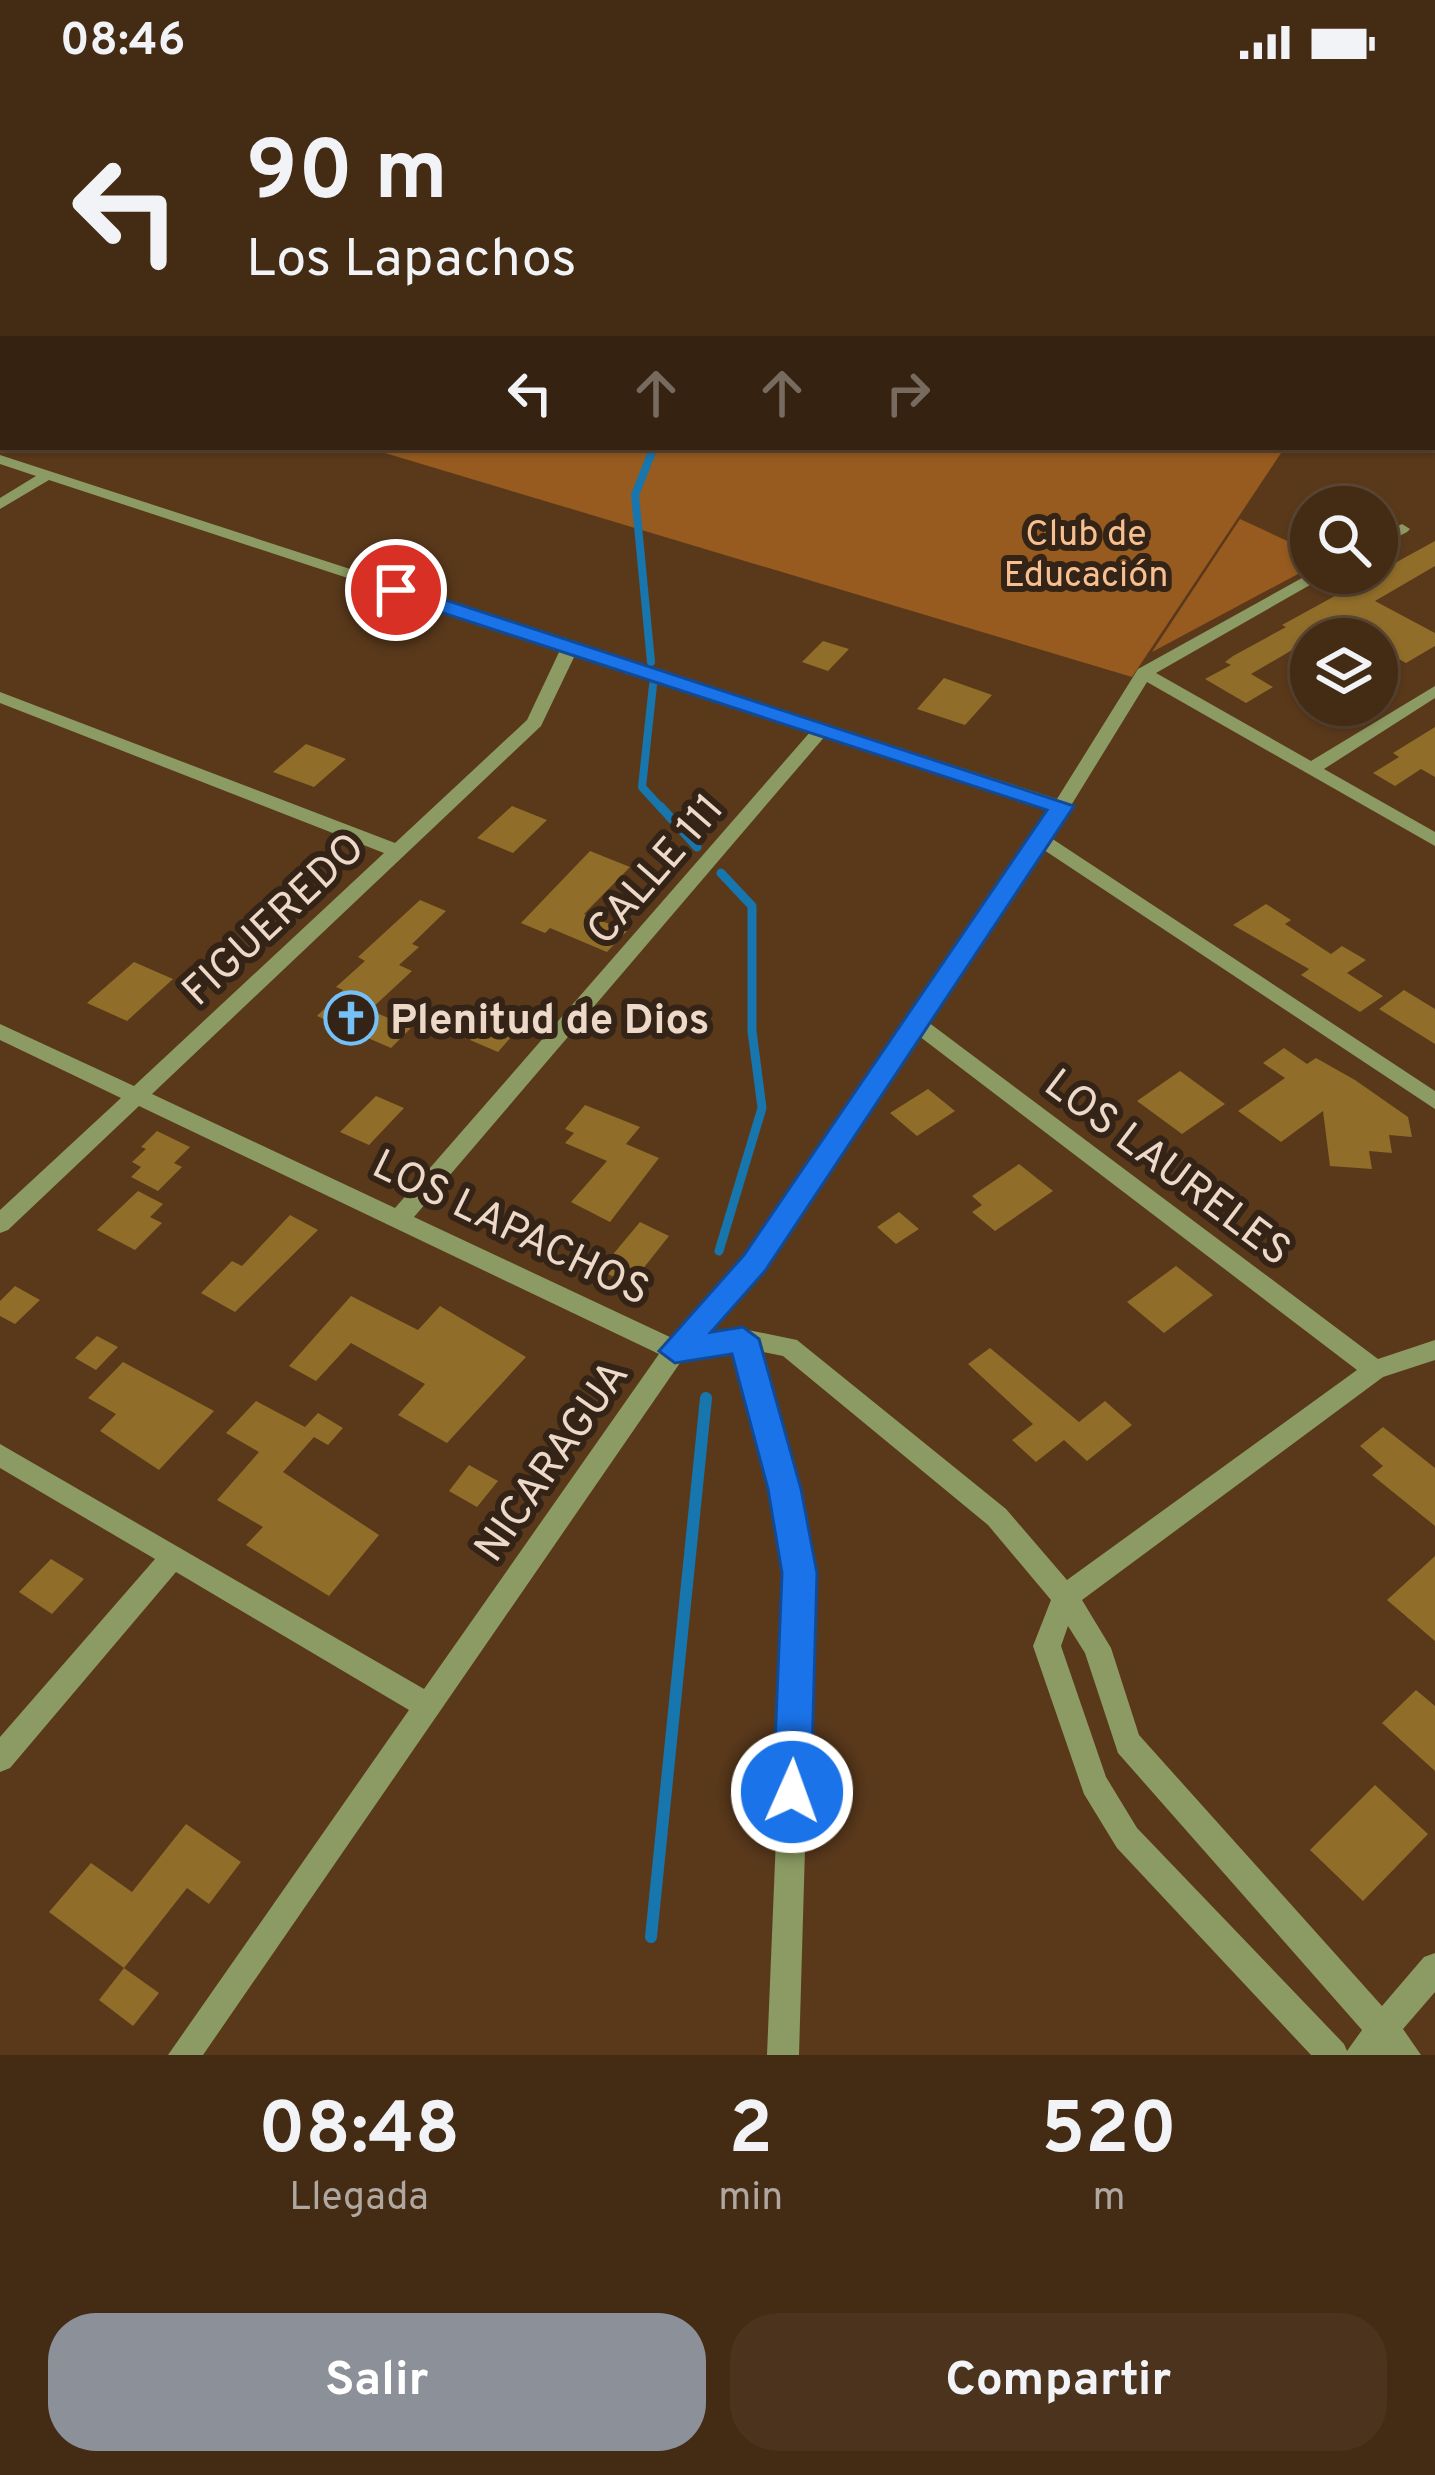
<!DOCTYPE html>
<html lang="es">
<meta charset="utf-8">
<style>
body{margin:0;font-family:Overpass,sans-serif;background:#4b331d;color:#f1f3f6;height:100vh;display:flex;flex-direction:column;font-size:45px;white-space:nowrap}
*{box-sizing:border-box;margin:0}
p{font-size:39px;color:#afa7a0}
.icon{flex:none;width:66px;height:66px;fill:none;stroke:currentColor;stroke-width:2;stroke-linecap:round;stroke-linejoin:round}
.map{position:relative;height:1971px;overflow:hidden}
.drawer{display:flex;flex-direction:column;background:#442b14;flex:1}
.drawer>*{flex:none}
.hud{position:absolute;left:0px;top:0px;width:1437px;height:366px;box-shadow:0 3px 9px #0004,0 0 0 3px #5c4734;background:#442b14;color:#f1f3f6;overflow:hidden}
.tools{position:absolute;left:1290px;top:402px;display:grid;gap:24px}
.tools a{display:grid;place-items:center;width:108px;height:108px;border-radius:50%;background:#442b14;box-shadow:0 3px 9px #0004,0 0 0 3px #5c4734;font-size:60px}
.pin{position:absolute;display:grid;place-items:center;width:102px;height:102px;color:#fff;margin:-51px;border:6px solid #fff;border-radius:50%;box-shadow:0 3px 12px #0007}
.me{position:absolute;width:132px;margin:-66px;rotate:2deg;stroke-linejoin:round;filter:drop-shadow(0 0 9px #0008)}
.turn{display:flex;align-items:center;gap:42px;height:252px;padding:0 48px;font-size:54px}
.turn .icon{width:156px;height:156px;stroke-width:2.5}
.turn b{display:block;font-size:84px;line-height:102px}
.lanes{display:flex;align-items:center;height:114px;padding:0 48px;background:#0003;justify-content:center;gap:60px;direction:ltr}
.lanes .off{opacity:.35}
.eta{display:flex;justify-content:space-evenly;align-items:center;height:204px;text-align:center}
.eta b{font-size:72px;font-weight:700;line-height:84px}
.primary-button{display:flex;gap:24px;margin-top:auto;padding:24px 48px}
.primary-button a{flex:1;height:138px;border-radius:48px;background:#8c9099;color:#fff;font-size:48px;font-weight:700;line-height:138px;text-align:center}
.primary-button a+a{background:#4b331d;color:#f1f3f6}
.status{display:flex;justify-content:space-between;align-items:center;height:84px;padding:0 60px;background:#442b14;direction:ltr}
.status svg{height:33px;fill:currentColor}
.map>svg:first-child{display:block}
.green{fill:#975b1f}
.lines{fill:none;stroke-linecap:round;stroke-linejoin:round}
.stream-far3{stroke:#1776ae;stroke-width:4.5}
.stream-far2{stroke:#1776ae;stroke-width:8}
.stream-far1{stroke:#1776ae;stroke-width:9}
.stream{stroke:#1776ae;stroke-width:12}
.building{fill:#906d29}
.minor{fill:#8c9b63;fill-rule:evenodd}
.route{fill:#1a73e8;stroke:#114b97;stroke-width:3}
.labels{text-anchor:middle;stroke-width:12;stroke-linejoin:round;paint-order:stroke}
.far-park-label{font-size:36px;fill:#f8c090;stroke:#332417}
.street-label{font-size:42px;fill:#eed9c9;stroke:#332417}
.poi-label{font-size:42px;font-weight:bold;fill:#eed9c9;stroke:#332417;text-anchor:start}
</style>
<div class="status"><b>08:46</b><svg viewBox="0 0 49 12"><path d="M0 12V9h3v3zM5 12V6h3v6zM10 12V3h3v9zM15 12V0h3v12zM26 1h20v11H26zM47 4h2v5h-2z"/></svg></div>
<div class="map">
<svg width="1435" height="1971" viewBox="0 0 1435 1971">
<rect width="100%" height="100%" fill="#5a391b"/>
<path class="green" d="M365,363h920l-153,230z
M1240,435l71,33v15l-159,85z"/>
<g class="lines">
<path class="stream-far3" d="M235,0l8,3"/>
<path class="stream-far2" d="M651,578l-16,-167 19,-48
M653,601l-11,102 20,22"/>
<path class="stream-far1" d="M660,722l37,41
M719,1167l43,-143 -10,-77v-125l-31,-33"/>
<path class="stream" d="M651,1853l55,-539"/>
</g>
<path class="building" d="M1435,457v25l-60,35 60,32v13l-29,17 -29,-16v-8h-66l-60,35 22,13 -27,16 -41,-24 26,-14 -6,-3 8,-6 53,-29 -4,-2z
M823,557l26,8 -21,22 -26,-9z
M944,594l48,17 -27,30 -48,-16z
M1435,643v50l-14,-8 -26,17 -22,-13 26,-16 -6,-4z
M306,660l40,15 -32,28 -41,-15z
M512,722l35,14 -34,33 -36,-15z
M590,767l40,16 -46,47 43,17 -20,21 -57,-24 -5,5 -24,-10z
M420,816l26,11 -34,33 7,3 -20,18 13,6 -42,39 41,18 -20,20 -74,-32 26,-26 -7,-3 29,-26 -7,-4z
M1266,820l25,16 -6,4 46,30 11,-8 24,14 -19,13 36,23 -23,16 -59,-37 8,-6 -76,-44z
M134,878l39,17 -46,42 -40,-18z
M1404,906l31,19v35l-56,-35z
M499,924l28,11 -29,33 -28,-12z
M1284,964l23,16 9,-6 39,22 53,37 4,20 -23,-2 3,18 -23,-2 3,18 -42,-3 -7,-55 -42,31 -43,-31 47,-33 -22,-15z
M1180,987l45,33 -43,30 -45,-33z
M928,1005l27,22 -38,25 -27,-23z
M376,1012l28,12 -35,37 -29,-13z
M585,1021l55,22 -14,17 33,14 -49,64 -39,-20 36,-41 -42,-18 9,-10 -9,-4z
M157,1047l33,16 -16,16 8,4 -24,24 -27,-14 10,-10 -9,-5 14,-13 -5,-2z
M1019,1080l34,27 -58,40 -23,-19 10,-7 -10,-9z
M138,1107l25,13 -13,13 12,6 -27,27 -38,-20z
M899,1128l20,17 -23,15 -19,-17z
M290,1131l28,15 -83,82 -34,-19 31,-32 10,5z
M640,1138l29,14 -39,49 -30,-15z
M1176,1182l37,29 -49,38 -37,-31z
M15,1202l25,14 -25,24 -15,-8v-15z
M351,1212l67,34 22,-24 86,51 -79,86 -49,-28 27,-31 -74,-41 -35,38 -27,-15z
M97,1252l21,11 -22,23 -21,-12z
M990,1264l89,74 26,-21 27,24 -45,36 -23,-21 -28,22 -24,-22 21,-16 -65,-60z
M123,1278l91,49 -55,59 -59,-39 16,-17 -28,-16z
M256,1317l49,26 13,-14 25,15 -15,17 -14,-8 -31,35 96,63 -50,61 -83,-51 17,-18 -46,-27 42,-48 -33,-19z
M1383,1343l52,41v58l-63,-51 11,-9 -23,-20z
M469,1381l29,16 -21,26 -28,-16z
M1435,1472v85l-48,-41z
M51,1475l33,20 -32,35 -33,-22z
M1416,1606l19,16v65l-53,-48z
M1375,1701l53,49 -65,67 -53,-51z
M186,1740l55,38 -32,42 -22,-16 -63,80 -75,-56 42,-49 41,29z
M124,1884l35,25 -26,33 -34,-26z"/>
<g class="lines">
<path class="minor" d="M1377,0h13l2,3h-12z
M1434,26h1v7h-1z
M0,36h3l-3,7z
M0,109h3v8h-3z
M1434,180h1v8h-1z
M1434,272h1v8h-1z
M0,371l1057,344 81,-130 173,-96h20l-175,100 155,88 124,-75v12l-111,71 111,63v14l-288,-164 -96,156 384,253v18l-391,-259 -116,172 450,337 57,-19v20l-52,17 -301,223 29,48 28,87 243,271 42,-49 11,-4v39l-32,37 18,26h-110l-194,-207 -33,-54 -51,-148 18,-46 -63,-75 -205,-169 -25,-5 40,138 15,84 -14,482h-32l20,-482 -15,-84 -38,-139 -52,10 -479,695h-35l241,-345 -233,-138 -166,196 -10,4v-35l155,-178 -155,-91v-24l424,245 235,-335 -520,-248 -131,124 -8,3v-23l121,-112 -121,-58v-16l134,62 250,-233 -384,-150v-11l395,151 132,-123 34,-72 -512,-168 -49,29v-11l36,-22 -36,-12zM576,569l235,78 -416,477 -243,-114 389,-368zM826,651l225,74 -305,448 -74,81 -258,-121zM919,952l438,334 -290,210 -61,-71 -209,-169 -54,-11 -40,7 59,-67zM1068,1542l17,27 33,100 244,277 -15,21 -3,-7 -207,-216 -31,-51 -45,-131z
M1402,440l8,5 -3,3 -30,16v-11z"/>
</g>
<path class="route" d="M388,502h15l671,220 -309,465 -54,61 32,-5 16,12 42,150 16,84 -6,219 -6,13 -13,5 -13,-5 -6,-13 9,-219 -14,-84 -36,-135 -57,9 -16,-12 85,-96 303,-445 -659,-215z"/>
<defs>
<g id="church-ring" transform="scale(2.7)"><circle r="9.5" fill="#332417" stroke="#75c0f6" stroke-width="1.5"/><path d="M-1.2-6h2.4v3.5h3.3v2.4h-3.3V6h-2.4V-.1h-3.3v-2.4h3.3Z" fill="#75c0f6"/></g>
</defs>
<g fill-rule="evenodd">
<use href="#church-ring" x="351" y="934"/>
</g>
<g class="labels">
<g class="far-park-label">
<text x="1086" y="461">Club de<tspan x="1086" dy="41">Educación</tspan></text>
</g>
<g class="street-label">
<text transform="translate(654 784) rotate(-49)" y="15">CALLE 111</text>
<text transform="translate(272 834) rotate(-43)" y="15">FIGUEREDO</text>
<text transform="translate(1169 1082) rotate(37)" y="15">LOS LAURELES</text>
<text transform="translate(512 1142) rotate(26)" y="15">LOS LAPACHOS</text>
<text transform="translate(550 1376) rotate(-55)" y="15">NICARAGUA</text>
</g>
<g class="poi-label">
<text x="390" y="949">Plenitud de Dios</text>
</g>
</g>
</svg>
<div class="tools">
<a><svg class="icon" aria-label="search" viewBox="0 0 24 24"><circle cx="10" cy="10" r="6"/><path d="M15 15l6 6"/></svg></a>
<a><svg class="icon" aria-label="layers" viewBox="0 0 24 24"><path d="M12 4l9 5-9 5-9-5zM3 14l9 5 9-5"/></svg></a>
</div>
<div class="pin" style="left:396px;top:506px;background:#d93025"><svg class="icon" aria-label="arrive" viewBox="0 0 24 24"><path d="M6 21V4h12l-3 4 3 4H6"/></svg></div>
<svg class="me" style="left:792px;top:1708px" viewBox="-20 -20 40 40"><circle r="17" fill="#1a73e8" stroke="#fff" stroke-width="3"/><path d="M0-11L8 9 0 5-8 9z" fill="#fff"/></svg>
<div class="hud">
<div class="turn"><svg class="icon" aria-label="left" viewBox="0 0 24 24"><path d="M17 20v-9H6M10 6l-5 5 5 5"/></svg><div><b>90 m</b>Los Lapachos</div></div>
<div class="lanes"><svg class="icon" aria-label="left" viewBox="0 0 24 24"><path d="M17 20v-9H6M10 6l-5 5 5 5"/></svg><svg class="icon off" aria-label="ahead" viewBox="0 0 24 24"><path d="M12 20V5M6 11l6-6 6 6"/></svg><svg class="icon off" aria-label="ahead" viewBox="0 0 24 24"><path d="M12 20V5M6 11l6-6 6 6"/></svg><svg class="icon off" aria-label="right" viewBox="0 0 24 24"><path d="M7 20v-9h11M14 6l5 5-5 5"/></svg></div>
</div>
</div>
<section class="drawer">
<div class="eta">
<div><b>08:48</b><p>Llegada</p></div>
<div><b>2</b><p>min</p></div>
<div><b>520</b><p>m</p></div>
</div>
<div class="primary-button"><a>Salir</a><a>Compartir</a></div>
</section>
